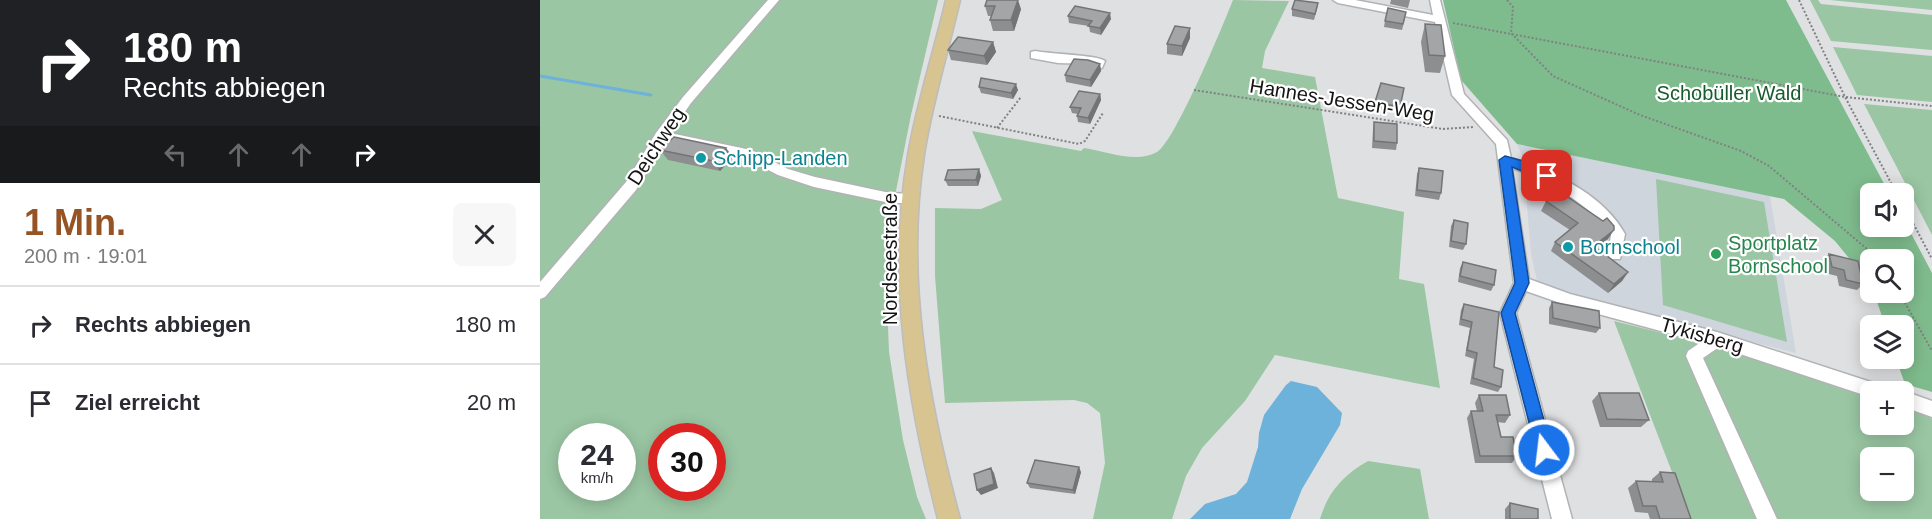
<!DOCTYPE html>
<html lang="de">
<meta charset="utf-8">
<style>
body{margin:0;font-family:Arial,sans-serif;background:#f7f7f7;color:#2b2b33;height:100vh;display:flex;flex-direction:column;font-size:22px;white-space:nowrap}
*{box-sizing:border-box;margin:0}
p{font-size:20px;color:#7c7c81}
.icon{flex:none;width:33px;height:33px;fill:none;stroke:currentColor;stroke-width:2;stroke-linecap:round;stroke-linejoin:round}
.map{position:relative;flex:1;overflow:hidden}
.drawer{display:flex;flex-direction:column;background:#fff;width:540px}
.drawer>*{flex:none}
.guide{background:#202124;color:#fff;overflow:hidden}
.fabs{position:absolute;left:1320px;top:183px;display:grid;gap:12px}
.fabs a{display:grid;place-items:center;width:54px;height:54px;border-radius:9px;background:#fff;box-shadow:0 3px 15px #0003;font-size:30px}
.speed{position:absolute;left:18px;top:423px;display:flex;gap:12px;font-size:30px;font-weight:700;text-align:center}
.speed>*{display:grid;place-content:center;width:78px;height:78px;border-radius:50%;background:#fff;box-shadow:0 3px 15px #0003;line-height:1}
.speed small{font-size:15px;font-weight:400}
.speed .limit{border:9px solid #d22;background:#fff;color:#111}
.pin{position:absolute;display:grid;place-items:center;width:51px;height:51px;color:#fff;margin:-26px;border-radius:12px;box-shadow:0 3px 9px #0006}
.me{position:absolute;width:66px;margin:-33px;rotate:345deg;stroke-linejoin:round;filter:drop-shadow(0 0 4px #0008)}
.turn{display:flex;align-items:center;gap:21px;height:126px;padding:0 24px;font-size:27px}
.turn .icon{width:78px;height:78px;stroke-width:2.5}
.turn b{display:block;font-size:42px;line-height:51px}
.lanes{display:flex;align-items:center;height:57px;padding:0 24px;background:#0003;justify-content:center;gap:30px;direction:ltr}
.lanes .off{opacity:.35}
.round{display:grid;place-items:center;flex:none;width:63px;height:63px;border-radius:9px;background:#f7f7f7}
.headline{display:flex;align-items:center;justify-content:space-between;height:102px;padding:0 24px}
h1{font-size:36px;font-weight:700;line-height:45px;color:#965323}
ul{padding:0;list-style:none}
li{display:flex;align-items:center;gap:18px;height:78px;padding:0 24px;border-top:2px solid #e1e1e2}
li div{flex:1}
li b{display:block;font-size:22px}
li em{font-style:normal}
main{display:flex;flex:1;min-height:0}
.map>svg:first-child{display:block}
.built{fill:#cfd5dd}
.green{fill:#9ac6a3;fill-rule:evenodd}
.forest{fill:#7fbc8d}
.water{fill:#6db2db}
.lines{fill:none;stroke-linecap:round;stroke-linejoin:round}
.stream{stroke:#6db2db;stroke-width:3}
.minor-casing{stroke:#b2b3b5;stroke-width:3}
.major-casing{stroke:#bdbdbd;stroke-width:3}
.path{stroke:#808182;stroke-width:2;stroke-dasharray:2 2;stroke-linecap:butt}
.minor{fill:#fff;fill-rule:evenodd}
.major{fill:#d8c491;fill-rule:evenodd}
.wall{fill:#8d8e90}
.shaded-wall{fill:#737475}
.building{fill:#a4a5a7;stroke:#737475;stroke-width:1.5}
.route{fill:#1a73e8;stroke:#114b97;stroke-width:1.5}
.culture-dot{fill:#0f9aa8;stroke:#fff;stroke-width:2}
.leisure-dot{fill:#2e9e5b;stroke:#fff;stroke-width:2}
.labels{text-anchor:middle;stroke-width:4.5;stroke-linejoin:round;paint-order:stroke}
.park-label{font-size:20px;fill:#185b2f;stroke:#fff}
.street-label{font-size:20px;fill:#141415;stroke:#fff}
.culture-label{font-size:20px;fill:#0d838f;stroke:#fff;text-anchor:start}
.leisure-label{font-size:20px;fill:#27864d;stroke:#fff;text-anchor:start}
</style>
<main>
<section class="drawer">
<div class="guide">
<div class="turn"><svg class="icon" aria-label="right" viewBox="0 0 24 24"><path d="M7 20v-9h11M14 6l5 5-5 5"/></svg><div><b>180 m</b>Rechts abbiegen</div></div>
<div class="lanes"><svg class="icon off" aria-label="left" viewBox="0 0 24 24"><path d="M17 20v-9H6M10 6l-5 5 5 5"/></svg><svg class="icon off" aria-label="ahead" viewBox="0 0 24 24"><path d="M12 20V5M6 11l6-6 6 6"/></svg><svg class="icon off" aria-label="ahead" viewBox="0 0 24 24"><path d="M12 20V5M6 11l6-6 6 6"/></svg><svg class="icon" aria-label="right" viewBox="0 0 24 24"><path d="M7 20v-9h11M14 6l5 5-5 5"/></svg></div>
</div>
<div class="headline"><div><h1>1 Min.</h1><p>200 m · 19:01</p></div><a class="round"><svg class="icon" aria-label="close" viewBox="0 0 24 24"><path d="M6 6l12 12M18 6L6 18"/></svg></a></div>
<ul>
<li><svg class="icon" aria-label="right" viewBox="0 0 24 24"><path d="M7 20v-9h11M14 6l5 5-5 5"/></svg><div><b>Rechts abbiegen</b></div><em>180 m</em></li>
<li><svg class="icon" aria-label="arrive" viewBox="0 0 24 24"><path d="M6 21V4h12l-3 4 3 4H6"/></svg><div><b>Ziel erreicht</b></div><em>20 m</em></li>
</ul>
</section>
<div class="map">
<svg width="1392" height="519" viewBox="0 0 1392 519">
<rect width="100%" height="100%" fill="#dfe0e2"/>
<path class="built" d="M977,144l253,52 26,157 -220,-56 -27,-9 -12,-7 -6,-27 -8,-96z"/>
<path class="green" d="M0,0h398l-27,115 -18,91 -7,70 3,76 14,88 14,57 9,22h-386zM32,436h50v52h-50zM122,436h50v52h-50z
M693,0l56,1 -24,50 -3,17 53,9 23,121 66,14 -5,67 25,5 16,104 -165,-33 -30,46 -43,47 -16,28 -14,43h-79l12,-56 -5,-50 -13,-10 -13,-3 -129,3 -10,-127v-68l46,1 21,-9 -30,-69 109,20 3,-3c21,3 53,16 73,4 18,-10 66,-127 76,-152z
M1270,0h8l3,4 111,11v35l-101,-9z
M1290,0h102v10z
M1293,47l99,9v46l-75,-7z
M1324,104l68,6v125z
M1116,179l108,23 23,140 -124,-37z
M1074,321l116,29 140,47v27h34v-17l26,9 2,3v100h-242zM1330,458h34v32h-34z
M828,461l52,8 9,50h-109c8,-27 23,-44 48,-58z"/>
<path class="forest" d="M903,0h343l103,193 -19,1v32h34v-6l28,53v119l-27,-8 -9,-25 8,-1v-32l-19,-1 -11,-32 30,-1v-32h-34v24l-35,-43 -51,-42 -267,-55 -56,-64z"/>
<path class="water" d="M751,381l26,6 25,26 -2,12 -38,64 -12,30h-100l15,-15 31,-10 11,-12 11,-35 1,-14 5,-18 22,-30z"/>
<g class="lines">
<path class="stream" d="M0,76l111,19"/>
<g class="minor-casing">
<path id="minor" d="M228,0h11l-88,103 -21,30 81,17 37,19 27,8 75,16 21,1 7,5 -2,4h-26l-76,-16 -36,-12 -35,-18 -78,-16 -29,49 -91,107 -5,2v-17l86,-100 30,-49 27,-36z
M793,0h22l78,15 -3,-15h10l24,94 43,46 4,18c41,12 93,37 114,76l-5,25h-10l-2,-4 3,-20c-23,-32 -62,-54 -99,-67l17,111 41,15 147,38 169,55 2,5h-18v5l-151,-50 -16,11 74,161h-20l-71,-163 2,-5 13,-9 -132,-36 -43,-15 -10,22 56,206h-20l-52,-206 14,-30 -18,-139 -44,-49 -17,-73 -97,-19z
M495,51c14,3 63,4 70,10l-3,7 -4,1 -6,-5 -34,-1 -27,-5v-6z
M1364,391l28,10v16l-28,-10z"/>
</g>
<g class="major-casing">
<path id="major" d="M406,0h14c-12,52 -28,103 -36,155 -19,124 4,245 36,364h-22c-31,-120 -51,-241 -30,-364 9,-53 26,-103 38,-155z"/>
</g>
<path class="path" d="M967,0l6,7 -2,26 42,43 87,39 101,36 28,15 111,94
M1259,0l46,97 52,97
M913,23l392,74 87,9
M654,90l249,39 30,-2
M399,116l140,28 6,-3 18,-28
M457,128l24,-31
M1364,206l28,53
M1359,292l33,59"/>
<use href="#minor" class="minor"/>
<use href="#major" class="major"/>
</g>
<path class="wall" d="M447,0l34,9 -7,22h-21l-3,-11 1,-4h-3l-3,-10z
M851,0h19l-2,8 -18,-4z
M778,3l-1,6 -3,11 -22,-4v-7z
M528,16l43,3 -10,16 -11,-3 -1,-6 -20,-3z
M865,18l-3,12 -18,-3 1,-6z
M885,24l20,32 -5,17 -15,-1 -4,-30z
M650,38l-8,18 -15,-2v-10z
M453,42l3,10 -9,13 -36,-5 -3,-10z
M560,64l1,7 -10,16 -25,-5 -1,-7z
M439,87l39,3 -5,9 -32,-6z
M864,88l-6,25 -24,-5 1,-6z
M560,94l1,6 -11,24 -12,-2 -1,-6 1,-2 -6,-1 -2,-6z
M834,122l23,21 -1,7 -24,-2 1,-19z
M120,150l73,7 -13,14 -52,-11z
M879,168l22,25 -2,7 -24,-4 2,-22z
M439,169l2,7 -3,10h-30l-3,-6z
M1006,201l62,38 -11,9 31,24 -6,9 -14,12 -57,-42 4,-9 15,-12 -29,-19z
M914,220l12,24 -3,6 -14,-3 2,-21z
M1289,254l34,30 -6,6 -18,-4 -2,-10 -12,-3 -2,-13z
M923,262l31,23 -3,6 -33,-9 2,-14z
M1012,302l48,26 -4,5 -47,-9v-16z
M924,304l30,63 7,20 -3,5 -28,-8 4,-25 -9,-3 5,-28 -11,-3 2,-15z
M1059,393l50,27 -8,7h-41l-8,-26z
M939,395l31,20 -5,8 -8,-1 4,15 16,19 -5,7h-37l-8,-45 4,-7h6l-2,-8z
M541,472l-6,22 -45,-6 -3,-5z
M1120,472l31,47h-41l-2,-6 -13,-1 -7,-24 8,-7h16v-2z
M970,503l28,16h-33v-10z"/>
<path class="shaded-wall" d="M478,0l3,9 -7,22 -3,-11z
M570,13l1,6 -10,16 -1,-7z
M650,28v10l-8,18v-10z
M453,42l3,10 -9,13 -3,-9z
M560,64l1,7 -10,16 -1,-7z
M476,84l2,6 -5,9 -2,-6z
M560,94l1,6 -11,24 -2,-6z
M186,148l7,9 -13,14 -7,-10z
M439,169l2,7 -3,10 -2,-6z
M1074,230l-6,9 -19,16 5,-9z
M1088,272l-6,9 -14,12 6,-9z
M539,467l2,5 -6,22 -2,-4z
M451,468l3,5 4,15 -17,7 -4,-5z"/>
<path class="building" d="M447,0h31l-7,20h-21l5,-14h-10z
M755,0l23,3 -3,11 -23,-5z
M535,6l35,7 -10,15 -12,-2 4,-5 -24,-5z
M848,8l18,4 -3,12 -18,-3z
M885,24l16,1 4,31 -16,-1z
M635,26l15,2 -8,18 -15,-2z
M418,37l35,5 -9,14 -36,-6z
M534,59l14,1 12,4 -10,16 -25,-5z
M441,78l35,6 -5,9 -32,-6z
M841,83l23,5 -4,19 -25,-5z
M539,91l21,3 -12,24 -11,-2 4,-8 -11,-1z
M834,122l23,2v19l-23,-2z
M134,137l52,11 -13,13 -53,-11z
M879,168l24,3 -2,22 -24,-3z
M439,169l-3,11h-31l3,-10z
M1019,191l44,30 4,-3 7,8v4l-20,16 34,26 -14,12 -59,-42 23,-19 -32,-22z
M914,220l14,3 -2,21 -15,-3z
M1289,254l29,7 5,23 -17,-4 -2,-10 -12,-3z
M923,262l33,8 -2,15 -34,-9z
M1012,302l47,9 1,17 -47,-10z
M924,304l35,8 -5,55 9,3 -2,17 -28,-9 4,-25 -10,-3 5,-28 -11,-3z
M1059,393h40l10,27 -42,-1z
M939,395h27l4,20h-14l5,22h12l4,19h-37l-9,-45h12z
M495,460l44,7 -6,23 -46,-7z
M451,468l3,16 -17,6 -3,-16z
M1120,472l15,1 16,46h-31l-4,-13h-13l-7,-25 27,1z
M970,503l28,6v10h-28z"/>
<path class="route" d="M965,156l29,8 19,12 -6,5 -35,-14 17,116 -14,30 37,137 -2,6 -6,2 -6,-2 -2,-6 -35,-137 14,-30 -16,-123z"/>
<g class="culture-dot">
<circle cx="161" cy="158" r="6"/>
<circle cx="1028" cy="247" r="6"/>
</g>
<circle class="leisure-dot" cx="1176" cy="254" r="6"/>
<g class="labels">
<g class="park-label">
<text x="1189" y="100">Schobüller Wald</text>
</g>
<g class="street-label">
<text transform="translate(802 100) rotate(9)" y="7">Hannes-Jessen-Weg</text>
<text transform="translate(116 146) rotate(-57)" y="7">Deichweg</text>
<text transform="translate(350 259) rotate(-90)" y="7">Nordseestraße</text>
<text transform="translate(1162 335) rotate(16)" y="7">Tykisberg</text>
</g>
<g class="culture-label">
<text x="173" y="165">Schipp-Landen</text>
<text x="1040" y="254">Bornschool</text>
</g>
<g class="leisure-label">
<text x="1188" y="250">Sportplatz<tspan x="1188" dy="23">Bornschool</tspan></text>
</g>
</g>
</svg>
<div class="fabs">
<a><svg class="icon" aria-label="sound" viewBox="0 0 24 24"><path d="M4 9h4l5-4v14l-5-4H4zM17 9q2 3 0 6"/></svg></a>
<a><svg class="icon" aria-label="search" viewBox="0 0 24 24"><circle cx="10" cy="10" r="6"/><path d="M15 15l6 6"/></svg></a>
<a><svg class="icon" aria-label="layers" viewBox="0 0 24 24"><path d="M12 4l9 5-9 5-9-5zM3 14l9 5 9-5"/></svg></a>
<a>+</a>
<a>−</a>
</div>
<div class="speed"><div>24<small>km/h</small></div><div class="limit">30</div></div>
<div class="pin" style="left:1007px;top:176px;background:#d93025"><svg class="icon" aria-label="arrive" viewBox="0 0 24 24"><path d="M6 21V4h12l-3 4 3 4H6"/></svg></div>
<svg class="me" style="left:1004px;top:450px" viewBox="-20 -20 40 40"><circle r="17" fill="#1a73e8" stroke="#fff" stroke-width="3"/><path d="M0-11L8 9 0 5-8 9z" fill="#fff"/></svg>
</div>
</main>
